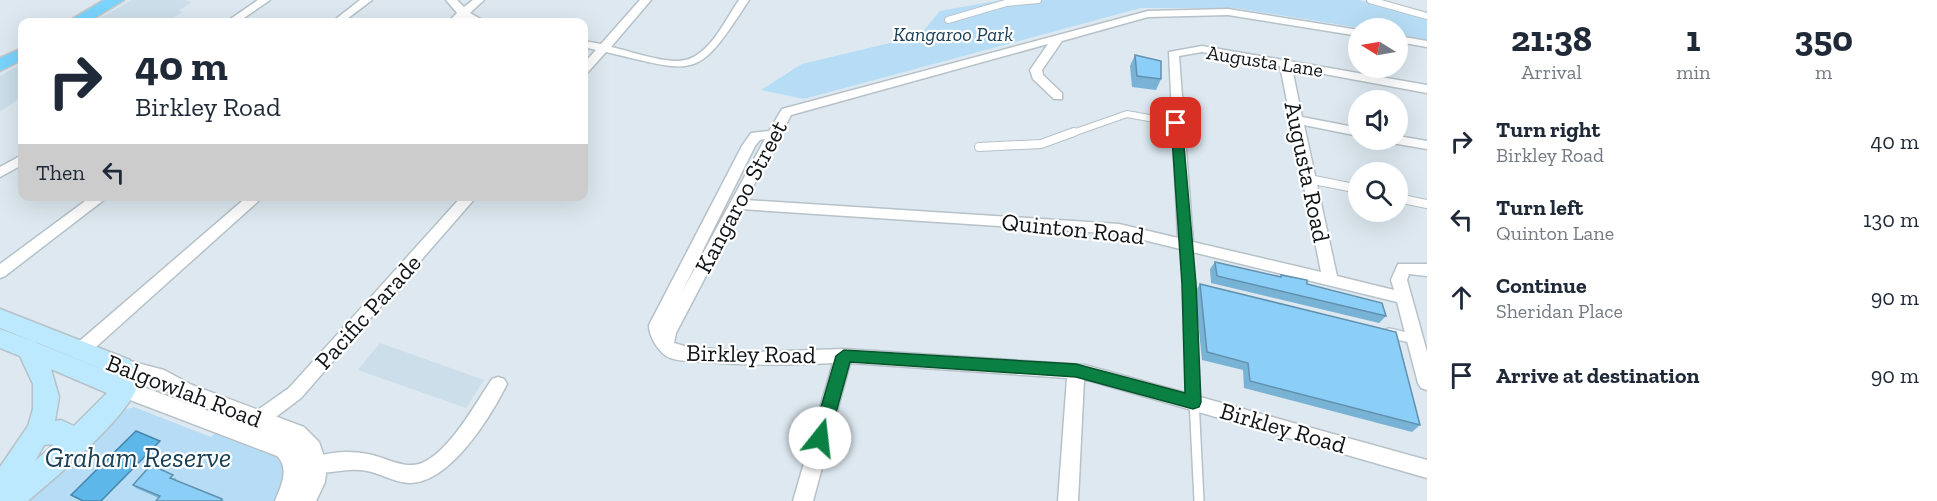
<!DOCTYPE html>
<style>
body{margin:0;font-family:"Zilla Slab",serif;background:#f2f2f3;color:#1f2937;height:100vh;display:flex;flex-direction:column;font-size:22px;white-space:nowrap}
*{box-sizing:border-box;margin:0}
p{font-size:20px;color:#747a83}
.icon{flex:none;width:33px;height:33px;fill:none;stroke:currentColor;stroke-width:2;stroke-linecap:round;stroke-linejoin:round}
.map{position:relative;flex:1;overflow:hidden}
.drawer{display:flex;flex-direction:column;background:#fff;width:510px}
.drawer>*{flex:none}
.guide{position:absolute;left:18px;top:18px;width:570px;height:183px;border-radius:12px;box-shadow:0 6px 24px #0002;background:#fff;color:#1f2937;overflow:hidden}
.needle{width:39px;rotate:281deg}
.tools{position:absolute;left:1348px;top:18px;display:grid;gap:12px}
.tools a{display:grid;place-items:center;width:60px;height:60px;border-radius:50%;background:#fff;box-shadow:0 6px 24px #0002;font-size:30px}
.pin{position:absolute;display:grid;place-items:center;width:51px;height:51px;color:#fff;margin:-26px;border-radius:12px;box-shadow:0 3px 9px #0006}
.me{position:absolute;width:66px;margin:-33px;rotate:16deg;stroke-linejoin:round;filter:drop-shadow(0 0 4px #0008)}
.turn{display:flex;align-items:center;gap:21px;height:126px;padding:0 18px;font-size:27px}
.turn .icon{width:78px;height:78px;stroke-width:2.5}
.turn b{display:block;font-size:42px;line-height:51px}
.then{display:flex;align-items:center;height:57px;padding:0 18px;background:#0003;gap:12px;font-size:22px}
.eta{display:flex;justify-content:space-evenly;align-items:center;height:102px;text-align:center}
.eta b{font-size:36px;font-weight:800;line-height:42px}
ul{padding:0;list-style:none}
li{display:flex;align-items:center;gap:18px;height:78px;padding:0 18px}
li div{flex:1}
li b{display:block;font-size:22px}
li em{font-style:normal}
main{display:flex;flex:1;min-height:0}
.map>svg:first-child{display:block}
.built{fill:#cbdee9}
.green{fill:#b6ddf5}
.water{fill:#5eb7e9;stroke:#4786aa;stroke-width:1.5}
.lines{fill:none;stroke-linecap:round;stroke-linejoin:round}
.service-far2-casing{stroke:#b6c1c8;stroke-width:8}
.service-far1-casing{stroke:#b6c1c8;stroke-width:10}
.service-casing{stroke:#b6c1c8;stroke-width:12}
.minor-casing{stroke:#b6c1c8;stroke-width:3}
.tertiary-casing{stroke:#b6c1c8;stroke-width:3}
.secondary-casing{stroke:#b6c1c8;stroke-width:3}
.primary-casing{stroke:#c6c7c7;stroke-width:3}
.service-far2{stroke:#fff;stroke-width:6}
.service-far1{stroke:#fff;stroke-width:8}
.service{stroke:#fff;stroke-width:9}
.minor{fill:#fff;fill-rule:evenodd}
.tertiary{fill:#fff;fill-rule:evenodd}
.secondary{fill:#bde9fe;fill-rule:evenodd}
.primary{fill:#7ad4fd;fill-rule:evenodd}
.wall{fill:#78b2d5}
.building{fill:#8bcff8;stroke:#6191ae;stroke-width:1.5}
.route{fill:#0b8043;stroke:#07532c;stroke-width:1.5}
.labels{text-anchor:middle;stroke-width:4.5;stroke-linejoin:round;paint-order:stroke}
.far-park-label{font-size:20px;font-style:italic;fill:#1a4056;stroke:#fff}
.far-street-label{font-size:20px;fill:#111517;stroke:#fff}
.street-label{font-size:24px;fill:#111517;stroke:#fff}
.near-park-label{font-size:28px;font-style:italic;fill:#1a4056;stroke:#fff}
</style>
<main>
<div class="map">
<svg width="1427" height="501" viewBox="0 0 1427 501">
<rect width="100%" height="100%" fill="#dde8f0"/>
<path class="built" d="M132,0h52l8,2 -14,9 5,1 -17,10h-73z
M22,63v34l-22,14v-35z
M380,343l104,37 -18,28 -108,-38z"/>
<path class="green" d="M1002,0h357l68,18v22l-29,-5v-7h-38l-125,-20h-94l-337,91 -43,-9 41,-26 117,-28 21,-25z
M134,407l77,30 5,-5 64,24 8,18 -10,27h-251l96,-91z"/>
<path class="water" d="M136,431l24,10 -59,60h-18l-12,-6z"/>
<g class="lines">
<g class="service-far2-casing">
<path id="service-far2" d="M1370,0l57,16
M948,20l58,-17 32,-3
M1070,134l57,-20 49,9"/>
</g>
<g class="service-far1-casing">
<path id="service-far1" d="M979,147l62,-3 33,-12
M1309,179l50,10
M1398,198l29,6
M1186,245l3,54"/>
</g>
<g class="service-casing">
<path id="service" d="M1189,297l10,204
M1389,333l26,6"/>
</g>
<g class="minor-casing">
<path id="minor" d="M258,0h12l-32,22h-12z
M360,0h12l-29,22h-11z
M446,0h11l7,7 9,-7h11l-14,13 16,9h-16l-7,-3 -4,3h-11l9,-9z
M640,0h11l-40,47c19,4 49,15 68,14 29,-1 46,-41 60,-61h10c-53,82 -52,73 -143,52l-18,20 -4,1v-10l12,-13 -12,-3v-6l17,3z
M1228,9l131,21v6l-131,-21 -80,2 -86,24 -20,29 1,5 19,18v6h-8l-21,-20 -3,-9 18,-26 -257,71 -45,85 373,24 59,14 -9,-186 33,-6 225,39v8l-135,-25 10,49 57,11v8l-55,-11 33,151 57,14 -3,-10 7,-16h29v12l-18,-2 -2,6 20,72v38l-6,-2 -3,-5 -21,-81 -278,-68 -378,-25 -65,124 -2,10 14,4 66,5 90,-3 241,16 342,95v18l-343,-99 -6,122h-20l9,-123 -217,-15 -37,138h-20l40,-138c-42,2 -83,3 -126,-1 -11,-1 -25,0 -37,-4 -11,-5 -21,-21 -21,-33l93,-179 9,-13 18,-2 13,-22 366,-98zM1202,52l78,14 41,206 -128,-30 -14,-186zM765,139l-84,155 74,-148 5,-6z
M1398,36l29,5v6l-29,-5z
M1398,136l29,5v8l-35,-6 -1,-3h7z
M22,155v10l-22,12v-10z
M92,196h17l-104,80 -5,2v-14z
M248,196h16l-177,159 -6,2 -6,-2 -2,-5 2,-5z
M462,196h15l-176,202 -37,28 -6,2 -6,-2 -3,-6 3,-6 37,-26z
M498,377l6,2 3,5c-16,32 -57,100 -98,99 -17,-1 -32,-12 -49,-13 -16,-2 -36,6 -51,1l-2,-6 2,-6c18,-7 40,-9 59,-5 17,3 36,16 54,9 28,-12 53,-59 70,-84z"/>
</g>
<g class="tertiary-casing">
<path id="tertiary" d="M122,359l42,11 28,15 112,42 15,15 8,23 -2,17 -9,19h-41c6,-15 15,-32 2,-45l-160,-61 -4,-6 4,-6 7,-3 139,51 -85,-34 -26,-14 -37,-10 -3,-6 3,-6z"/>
</g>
<g class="secondary-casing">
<path id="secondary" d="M0,309l130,51 9,17c2,31 -87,103 -111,124h-28v-34l28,-41 5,-17v-25l-13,-28 -20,-8v-19l35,13 -35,-14zM36,342l75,31 -74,-30zM51,369l56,24 -33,33 -13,-6 -6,1 4,-24zM53,444l-1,2 -17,15 9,-16z"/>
</g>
<g class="primary-casing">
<path id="primary" d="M104,0h20l-36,22h-21z
M22,48v12l-22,11v-13z"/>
</g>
<use href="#service-far2" class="service-far2"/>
<use href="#service-far1" class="service-far1"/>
<use href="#service" class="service"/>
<use href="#minor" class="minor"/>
<use href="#tertiary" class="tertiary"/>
<use href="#secondary" class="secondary"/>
<use href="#primary" class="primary"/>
</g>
<path class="wall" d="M1135,55l26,24 -5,11 -24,-3 -2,-21z
M1215,262l65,15 1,-2 26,9 79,32 -7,7 -168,-40 -1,-14z
M1200,284l220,141 -8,7 -168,-44 -1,-18 -41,-10 -7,-68z
M176,478l-1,2 47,19 2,2h-68l3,-3 -23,-10 -3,-3z"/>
<path class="building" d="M1135,55l26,6v18l-24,-3z
M1215,262l66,15v-2l26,5v4l75,19 4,13 -169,-40z
M1200,284l196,48 24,93 -170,-44 -2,-18 -41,-11z
M151,465l22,10 -3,3 52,21 -1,2h-65l4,-5 -27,-11z"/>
<path class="route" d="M1176,120l6,3 14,161 5,118 -2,5 -6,2 -117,-32 -226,-15 -21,76 -3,6 -6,2 -5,-2 -3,-6 24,-82 8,-6 232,14 109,29 -3,-109 -11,-161z"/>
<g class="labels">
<g class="far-park-label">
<text x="953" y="41">Kangaroo Park</text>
</g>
<g class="far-street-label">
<text transform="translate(1265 61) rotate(9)" y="7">Augusta Lane</text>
</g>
<g class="street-label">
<text transform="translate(1307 172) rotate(78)" y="8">Augusta Road</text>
<text transform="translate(741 197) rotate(-62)" y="8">Kangaroo Street</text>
<text transform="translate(1073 229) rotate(6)" y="8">Quinton Road</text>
<text transform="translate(368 312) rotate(-48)" y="8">Pacific Parade</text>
<text transform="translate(751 354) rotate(1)" y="8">Birkley Road</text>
<text transform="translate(184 391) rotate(21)" y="8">Balgowlah Road</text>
<text transform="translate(1283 428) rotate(16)" y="8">Birkley Road</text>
</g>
<g class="near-park-label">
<text x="138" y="467">Graham Reserve</text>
</g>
</g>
</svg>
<div class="tools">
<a><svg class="needle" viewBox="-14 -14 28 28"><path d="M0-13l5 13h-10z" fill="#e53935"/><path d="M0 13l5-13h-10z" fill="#747a83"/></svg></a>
<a><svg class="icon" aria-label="sound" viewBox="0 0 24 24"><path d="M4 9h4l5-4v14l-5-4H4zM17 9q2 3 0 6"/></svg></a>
<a><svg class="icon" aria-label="search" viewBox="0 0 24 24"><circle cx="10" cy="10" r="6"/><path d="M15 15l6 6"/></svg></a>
</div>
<div class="pin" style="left:1176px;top:123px;background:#d93025"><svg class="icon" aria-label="arrive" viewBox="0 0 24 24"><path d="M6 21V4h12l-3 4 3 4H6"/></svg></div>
<svg class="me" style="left:820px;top:438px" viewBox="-20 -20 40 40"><circle r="19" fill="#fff"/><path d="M0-13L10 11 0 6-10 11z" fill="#0b8043"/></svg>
<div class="guide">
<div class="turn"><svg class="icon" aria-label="right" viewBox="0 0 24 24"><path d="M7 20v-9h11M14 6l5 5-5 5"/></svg><div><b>40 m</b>Birkley Road</div></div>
<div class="then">Then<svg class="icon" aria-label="left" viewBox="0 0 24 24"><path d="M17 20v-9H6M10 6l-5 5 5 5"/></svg></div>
</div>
</div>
<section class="drawer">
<div class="eta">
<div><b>21:38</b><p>Arrival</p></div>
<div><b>1</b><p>min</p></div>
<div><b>350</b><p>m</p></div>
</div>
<ul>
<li><svg class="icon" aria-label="right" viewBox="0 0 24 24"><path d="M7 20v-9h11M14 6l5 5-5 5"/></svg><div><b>Turn right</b><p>Birkley Road</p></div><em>40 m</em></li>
<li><svg class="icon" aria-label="left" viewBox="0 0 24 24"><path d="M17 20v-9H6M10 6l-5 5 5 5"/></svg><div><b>Turn left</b><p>Quinton Lane</p></div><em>130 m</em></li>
<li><svg class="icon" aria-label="ahead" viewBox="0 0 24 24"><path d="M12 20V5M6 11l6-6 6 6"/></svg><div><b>Continue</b><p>Sheridan Place</p></div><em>90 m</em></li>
<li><svg class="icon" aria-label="arrive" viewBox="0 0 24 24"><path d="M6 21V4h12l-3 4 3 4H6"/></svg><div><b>Arrive at destination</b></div><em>90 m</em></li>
</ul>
</section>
</main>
